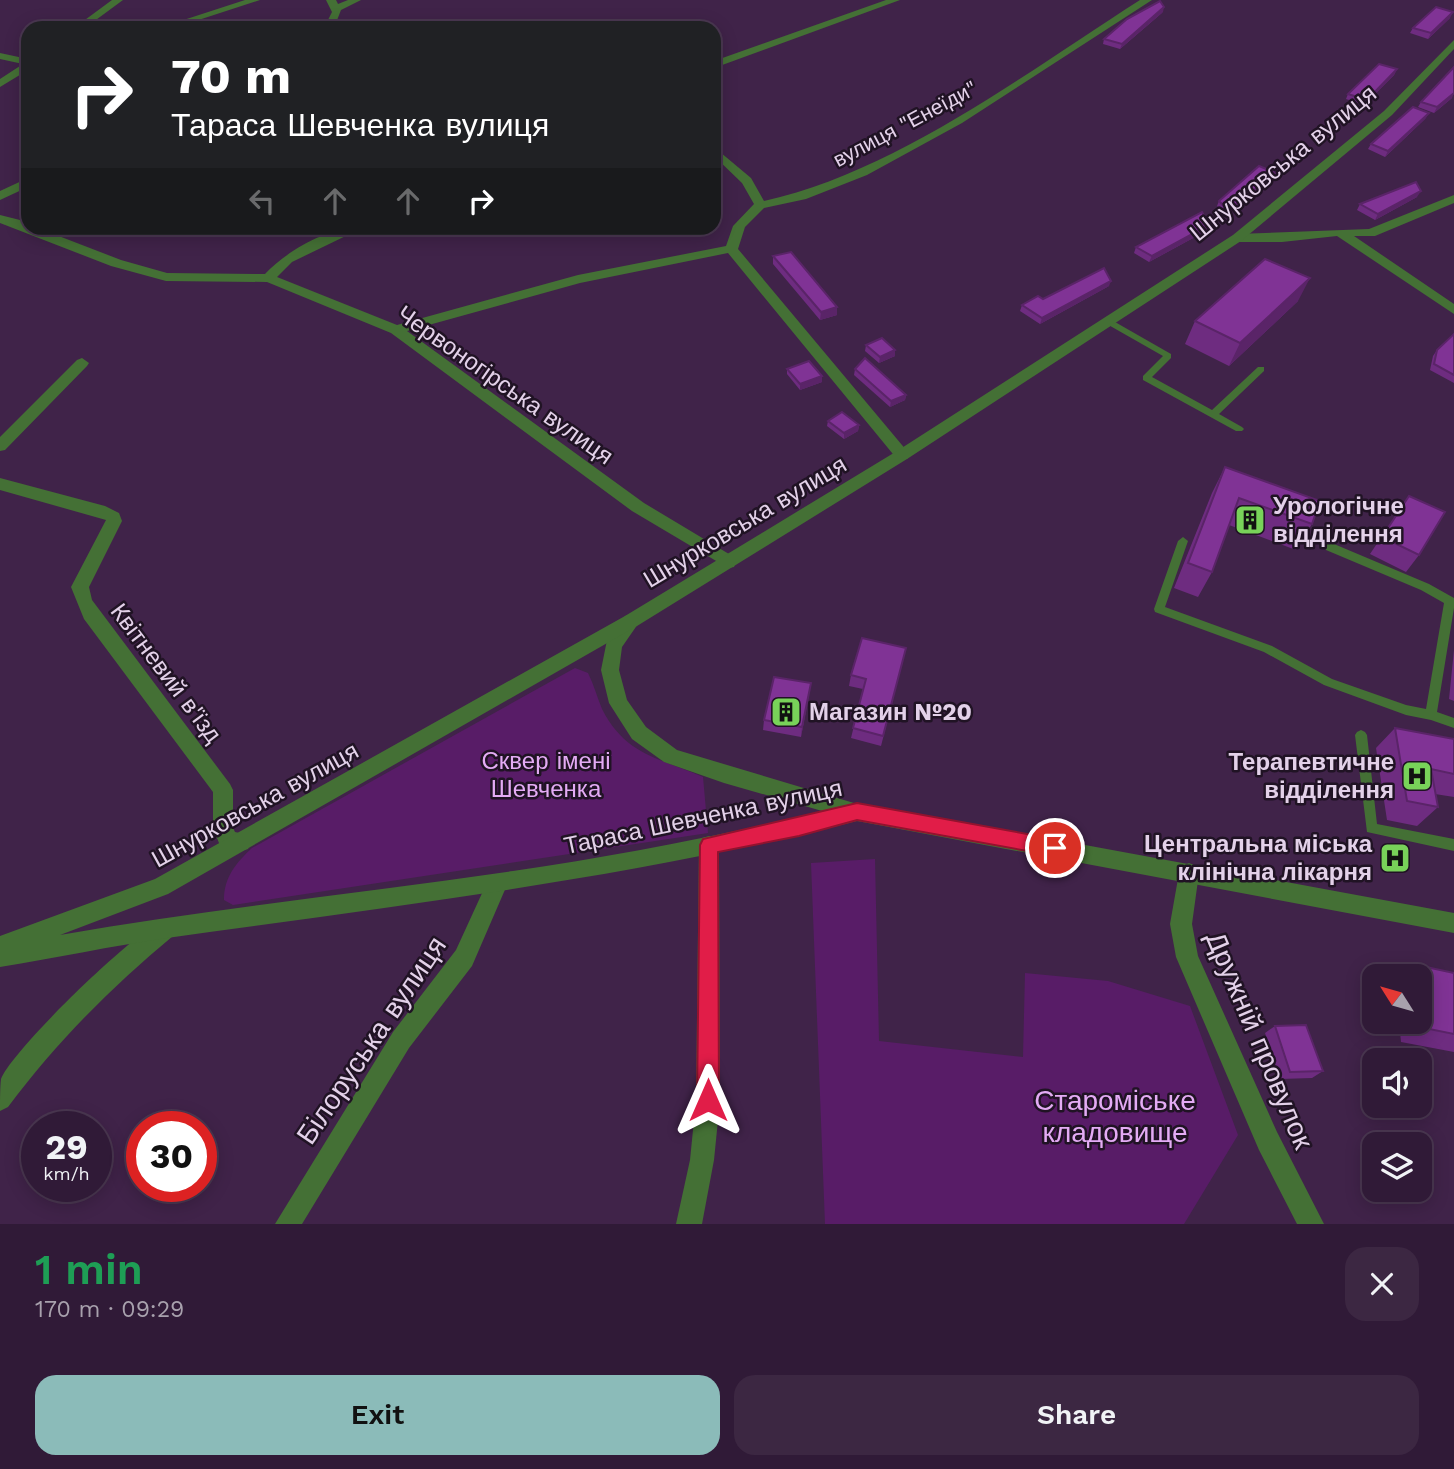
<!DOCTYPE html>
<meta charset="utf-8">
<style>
body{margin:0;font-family:"Work Sans",sans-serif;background:#3c2742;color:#f1f3f6;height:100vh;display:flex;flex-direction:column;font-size:26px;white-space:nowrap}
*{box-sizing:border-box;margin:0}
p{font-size:23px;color:#a8a1ad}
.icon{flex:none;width:38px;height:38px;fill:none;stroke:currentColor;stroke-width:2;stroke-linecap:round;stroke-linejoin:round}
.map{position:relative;height:1224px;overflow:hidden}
.drawer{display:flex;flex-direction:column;background:#301a37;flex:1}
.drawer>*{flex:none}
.banner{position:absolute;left:21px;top:21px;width:700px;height:214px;border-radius:21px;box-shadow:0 4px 18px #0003,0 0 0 2px #4b3852;background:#202124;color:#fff;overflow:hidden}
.needle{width:46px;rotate:307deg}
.tools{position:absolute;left:1362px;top:964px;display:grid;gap:14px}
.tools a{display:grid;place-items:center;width:70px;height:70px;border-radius:14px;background:#301a37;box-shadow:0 4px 18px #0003,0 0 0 2px #4b3852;font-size:35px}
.speed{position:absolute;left:21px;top:1111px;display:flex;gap:14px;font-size:35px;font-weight:700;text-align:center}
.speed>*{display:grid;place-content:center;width:91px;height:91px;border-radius:50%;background:#301a37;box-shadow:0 4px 18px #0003,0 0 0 2px #4b3852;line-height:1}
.speed small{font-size:18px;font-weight:400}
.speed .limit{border:10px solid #d22;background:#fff;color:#111}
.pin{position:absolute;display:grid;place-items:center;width:60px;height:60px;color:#fff;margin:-30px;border:4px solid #fff;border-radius:50%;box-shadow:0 2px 7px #0007}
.me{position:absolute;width:77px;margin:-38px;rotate:0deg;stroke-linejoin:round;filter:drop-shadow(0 0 5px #0008)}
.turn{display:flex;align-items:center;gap:24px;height:147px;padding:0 35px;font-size:32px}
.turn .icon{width:91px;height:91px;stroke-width:2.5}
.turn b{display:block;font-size:49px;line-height:60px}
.lanes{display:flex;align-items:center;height:66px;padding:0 35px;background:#0003;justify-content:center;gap:35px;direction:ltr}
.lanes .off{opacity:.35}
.round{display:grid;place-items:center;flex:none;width:74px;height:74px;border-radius:21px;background:#3c2742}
.headline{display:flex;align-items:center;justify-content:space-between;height:119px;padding:0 35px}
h1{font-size:42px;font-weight:600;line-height:52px;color:#1e9e55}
.cta{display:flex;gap:14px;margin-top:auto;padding:14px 35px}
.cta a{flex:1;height:80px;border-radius:21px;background:#8bbbb9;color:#111;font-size:28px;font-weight:600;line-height:80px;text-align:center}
.cta a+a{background:#3c2742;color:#f1f3f6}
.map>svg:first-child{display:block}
.green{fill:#581c67}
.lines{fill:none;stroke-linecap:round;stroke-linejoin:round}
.service{fill:#447035;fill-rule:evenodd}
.minor{fill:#447035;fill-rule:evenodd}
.tertiary{fill:#447035;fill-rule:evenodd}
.wall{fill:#6e2c80}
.shaded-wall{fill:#5a2468}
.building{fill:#803395;stroke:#5a2468;stroke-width:2}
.route{fill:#e11d48;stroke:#92132f;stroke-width:2}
.labels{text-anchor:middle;stroke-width:5;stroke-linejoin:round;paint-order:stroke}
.far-street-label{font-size:21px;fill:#e3d1e9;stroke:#201324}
.street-label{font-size:24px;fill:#e3d1e9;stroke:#201324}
.poi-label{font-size:24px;font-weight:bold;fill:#e3d1e9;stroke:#201324;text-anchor:start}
.park-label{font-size:24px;fill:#e4abf5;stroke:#201324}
.near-street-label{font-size:28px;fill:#e3d1e9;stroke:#201324}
.near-park-label{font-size:28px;fill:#e4abf5;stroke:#201324}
</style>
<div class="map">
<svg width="1454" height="1224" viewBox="0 0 1454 1224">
<rect width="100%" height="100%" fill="#402349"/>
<path class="green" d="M575,668l13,5c6,12 9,24 14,36 24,47 58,49 101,68l5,56 -475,72 -9,-5c0,-23 12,-37 28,-52z
M875,859l4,182 144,16 2,-84 83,8 82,25 48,129 -54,89h-359l-14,-361z"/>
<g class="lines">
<path class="service" d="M1108,318l63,36v4l-19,19 60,33 46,-43h6v4l-45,43 23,13 2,2 -2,2h-6l-93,-51v-4l20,-20 -58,-33 -1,-2z
M1183,537l5,4 -23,66 107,39 60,33 74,26 20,4 18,-106 -23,-13 -95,-40 -1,-3 1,-3h8l95,40 25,14v10l-17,104 17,6v10l-23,-8 -25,-5 -82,-30 -60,-33 -109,-40 -1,-3 24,-68z
M1361,730l4,2 2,3 10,89 77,15v12l-87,-19 -12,-97 2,-3z"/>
<path class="minor" d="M112,0h11l-38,28h-11z
M245,0h15l-86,28h-15z
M326,0h10l2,4 10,-4h13l-20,10 -7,18h-10l8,-16z
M886,0h14l-186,68v-7z
M1140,0h12l-190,123 -95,52 -61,24 -42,9 -19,19 -7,22 169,202 3,4 -3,4h-10l-169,-206 -148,30 -173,48 237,172 90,54 2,5 -2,5 -6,1 -96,-57 -241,-178 -124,-51 -101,-1 -55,-15 -111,-43v-8l24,6 4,2v5h10l83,32 46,13 98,1c22,-23 61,-46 93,-46l-2,3 -64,31 -15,15 120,48 181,-50 148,-29 7,-20 21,-22 -12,-21 -28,-27v-9l37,31 13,23c132,-29 263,-129 376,-201z
M0,53l28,6v11l-28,17v-8l23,-15 -23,-5z
M28,178v9l-28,13v-9z
M1454,195v8l-79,33h-21l100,68v10l-117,-78 -55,6h-45l-6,-4 6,-4 132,-5z
M82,358l7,5 -2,3 -82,84 -5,1v-14l77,-77z
M0,478l105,28 14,7 3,8 -33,66 3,13 138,184 3,6v38l2,4 13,3 3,7 -3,7 -7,2 -20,-3 -8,-20v-36l-129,-173 -13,-32 35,-67 -106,-30z
M631,614l6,2 3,5 -18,26 -3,23 8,30 19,27 31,23 187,56 3,6 -3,6 -7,3 -133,-38 -60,-21 -32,-23 -23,-36 -8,-33 6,-30 18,-24z
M709,836l7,2 3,7 1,255 -6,60 -12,64h-26l14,-64 6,-60 3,-255 3,-7z
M1189,863l7,3 3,7 -7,51 6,32 79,176 47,92h-27l-38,-74 -83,-193 -6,-33 9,-51 3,-7z
M496,875l7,3 4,7 -35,81 -63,82 -107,176h-27l118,-192 63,-82 33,-72z
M165,919l8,3 3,7 -3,7c-62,51 -117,107 -165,171l-8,4c0,-9 0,-24 1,-32 11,-29 135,-149 164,-160z"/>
<path class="tertiary" d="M1454,40v9l-62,66 -151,126 -334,218 -270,167 -469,268 -108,41c150,-26 302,-42 453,-64 116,-17 230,-40 344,-68l597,110v20l-597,-112c-230,58 -456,84 -690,117 -56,8 -111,20 -167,29v-31l155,-57 470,-263 272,-165 336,-216 151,-124z"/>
</g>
<path class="wall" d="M1163,12l-43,37 -17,-5 1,-5z
M1450,18l-22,21 -18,-6 3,-5z
M1397,69l-3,6 -30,30 -18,-6 2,-5z
M1452,98l-18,15 -16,-6 3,-5z
M1426,118l-41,39 -17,-8 3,-5z
M1276,173l-2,5 -49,38 -8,-10 2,-5z
M1417,197l-42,23 -18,-10 3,-6z
M1209,225l-3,6 -57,31 -15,-9 2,-6z
M773,256l64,59 -17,5 -47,-56z
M1109,286l-69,38 -20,-13 2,-6 21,-6z
M1298,301l-69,65 -44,-22 10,-23z
M1454,334v49l-24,-13 3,-14 4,-6z
M866,345l29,11 -16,7 -14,-12z
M787,369l35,13 -22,8 -13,-16z
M855,369l51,26 -1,5 -15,7 -36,-32z
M828,421l31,4 -1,6 -14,8 -17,-13z
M1225,467l87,57 -16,26 -67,-25 -17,47 -14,25 -24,-9 38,-95z
M1409,496l10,59 -13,17 -36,-18z
M906,648l-25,98 -30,-8 12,-49 -14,-3 2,-11z
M1454,650v51l-5,-2z
M809,694l-8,43 -38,-7 1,-10z
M1395,728l59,11v58l-19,-3 3,13 -21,19 -30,-6 -11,-72z
M1417,965l37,8v79l-53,-10 -2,-20h20v-46h-19z
M1275,1026l48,45 -11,7 -32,1 -15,-46z"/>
<path class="shaded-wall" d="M1164,7l-1,5 -43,37 2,-5z
M1453,12l-3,6 -22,21 3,-6z
M1397,69l-3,6 -30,30 3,-5z
M1454,93l-2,5 -18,15 3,-6z
M1429,113l-3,5 -41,39 3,-6z
M1276,173l-2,5 -49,38 3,-6z
M1421,191l-4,6 -42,23 3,-6z
M1209,225l-3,6 -57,31 3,-6z
M1310,278l-12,23 -69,65 11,-23z
M1111,281l-2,5 -69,38 2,-6z
M837,307v8l-17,5 1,-8z
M895,350v6l-16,7 1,-6z
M822,376v6l-22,8v-6z
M906,395l-1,5 -15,7 1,-6z
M859,425l-1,6 -14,8v-6z
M811,683l-2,11 -8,43 1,-10z"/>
<path class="building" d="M1160,1l4,6 -42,37 -18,-5 23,-20z
M1436,7l17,5 -22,21 -18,-5z
M1379,64l18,5 -30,31 -19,-6z
M1454,67v26l-17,14 -16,-5z
M1413,107l16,6 -41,38 -17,-7z
M1259,166l17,7 -48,37 -9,-9z
M1416,182l5,9 -43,23 -18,-10z
M1202,212l7,13 -57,31 -16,-9z
M791,252l46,55 -16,5 -48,-56z
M1265,259l45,19 -70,65 -45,-22z
M1104,268l7,13 -69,37 -20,-13 16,-9 5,3z
M1454,334v41l-20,-11 3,-14z
M882,338l13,12 -15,7 -14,-12z
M865,358l41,37 -15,6 -36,-32z
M809,361l13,15 -22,8 -13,-15z
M842,412l17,13 -15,8 -16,-12z
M1225,467l95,34 -8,23 -73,-26 -27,74 -24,-9z
M1409,496l36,16 -26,43 -37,-18z
M862,638l44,10 -23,88 -30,-8 13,-49 -15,-4z
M774,677l37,6 -9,44 -38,-7z
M1395,728l59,11v35l-23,-5 7,38 -31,-6z
M1417,965l37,8v61l-30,-6 -5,-52h-1z
M1306,1025l17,46 -33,1 -15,-46z"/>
<path class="route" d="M857,803l198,36 7,3 3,6 -3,6 -7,2 -198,-36 -58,16 -81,16 1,248 -3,8 -8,3 -8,-3 -3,-8 3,-255 3,-6z"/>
<defs>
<g id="building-square" transform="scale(1.575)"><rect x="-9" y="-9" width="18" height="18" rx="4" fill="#78d259" stroke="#201324"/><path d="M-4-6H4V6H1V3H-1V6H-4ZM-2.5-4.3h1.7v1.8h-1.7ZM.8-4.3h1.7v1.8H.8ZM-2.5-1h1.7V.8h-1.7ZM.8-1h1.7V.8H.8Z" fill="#111"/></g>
<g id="hospital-square" transform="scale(1.575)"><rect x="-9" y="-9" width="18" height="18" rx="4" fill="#78d259" stroke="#201324"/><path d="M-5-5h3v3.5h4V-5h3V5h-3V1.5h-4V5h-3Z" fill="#111"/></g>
</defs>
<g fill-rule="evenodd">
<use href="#building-square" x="1250" y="520"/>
<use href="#building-square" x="786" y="712"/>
<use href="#hospital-square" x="1417" y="776"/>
<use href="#hospital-square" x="1395" y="858"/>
</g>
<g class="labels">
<g class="far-street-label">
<text transform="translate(905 124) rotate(-28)" y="7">вулиця "Енеїди"</text>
</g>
<g class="street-label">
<text transform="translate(1283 163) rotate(-39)" y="8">Шнурковська вулиця</text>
<text transform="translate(505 385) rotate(35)" y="8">Червоногірська вулиця</text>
<text transform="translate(745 522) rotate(-31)" y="8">Шнурковська вулиця</text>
<text transform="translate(166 673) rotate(53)" y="8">Квітневий в'їзд</text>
<text transform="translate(255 805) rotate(-29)" y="8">Шнурковська вулиця</text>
<text transform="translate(703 817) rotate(-12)" y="8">Тараса Шевченка вулиця</text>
</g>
<g class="poi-label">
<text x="1273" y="514">Урологічне<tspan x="1273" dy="28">відділення</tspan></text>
<text x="809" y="720">Магазин №20</text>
<text x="1394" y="770" text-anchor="end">Терапевтичне<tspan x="1394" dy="28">відділення</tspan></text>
<text x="1372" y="852" text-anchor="end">Центральна міська<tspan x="1372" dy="28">клінічна лікарня</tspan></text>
</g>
<g class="park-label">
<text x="546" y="769">Сквер імені<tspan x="546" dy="28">Шевченка</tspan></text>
</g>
<g class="near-street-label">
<text transform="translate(371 1040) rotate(-56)" y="10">Білоруська вулиця</text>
<text transform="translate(1260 1040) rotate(67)" y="10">Дружній провулок</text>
</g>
<g class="near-park-label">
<text x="1115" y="1110">Староміське<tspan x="1115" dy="32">кладовище</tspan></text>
</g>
</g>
</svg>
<div class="tools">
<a><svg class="needle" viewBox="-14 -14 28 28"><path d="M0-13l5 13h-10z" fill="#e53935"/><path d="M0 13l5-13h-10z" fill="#a8a1ad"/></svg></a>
<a><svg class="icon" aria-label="sound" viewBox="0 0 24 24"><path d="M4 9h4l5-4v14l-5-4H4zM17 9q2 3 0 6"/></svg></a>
<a><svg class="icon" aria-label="layers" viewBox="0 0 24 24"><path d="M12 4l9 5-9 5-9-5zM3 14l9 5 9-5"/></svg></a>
</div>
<div class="speed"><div>29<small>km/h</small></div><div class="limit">30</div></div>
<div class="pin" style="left:1055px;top:848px;background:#d93025"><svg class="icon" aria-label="arrive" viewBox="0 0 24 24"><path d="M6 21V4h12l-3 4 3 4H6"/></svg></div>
<svg class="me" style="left:708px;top:1100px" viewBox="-20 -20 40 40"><path d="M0-17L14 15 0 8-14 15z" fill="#e11d48" stroke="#fff" stroke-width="4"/></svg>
<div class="banner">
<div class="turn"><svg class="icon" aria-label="right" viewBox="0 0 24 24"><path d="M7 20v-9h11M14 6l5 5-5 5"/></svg><div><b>70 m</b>Тараса Шевченка вулиця</div></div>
<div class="lanes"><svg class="icon off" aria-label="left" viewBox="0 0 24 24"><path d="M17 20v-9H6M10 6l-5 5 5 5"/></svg><svg class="icon off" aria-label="ahead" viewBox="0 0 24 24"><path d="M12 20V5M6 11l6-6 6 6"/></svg><svg class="icon off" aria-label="ahead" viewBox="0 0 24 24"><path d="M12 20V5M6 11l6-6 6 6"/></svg><svg class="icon" aria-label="right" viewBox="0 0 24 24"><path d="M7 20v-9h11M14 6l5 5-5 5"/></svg></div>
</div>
</div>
<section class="drawer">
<div class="headline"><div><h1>1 min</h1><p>170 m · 09:29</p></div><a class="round"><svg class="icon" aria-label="close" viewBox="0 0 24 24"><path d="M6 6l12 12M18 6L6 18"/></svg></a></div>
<div class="cta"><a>Exit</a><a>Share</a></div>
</section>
